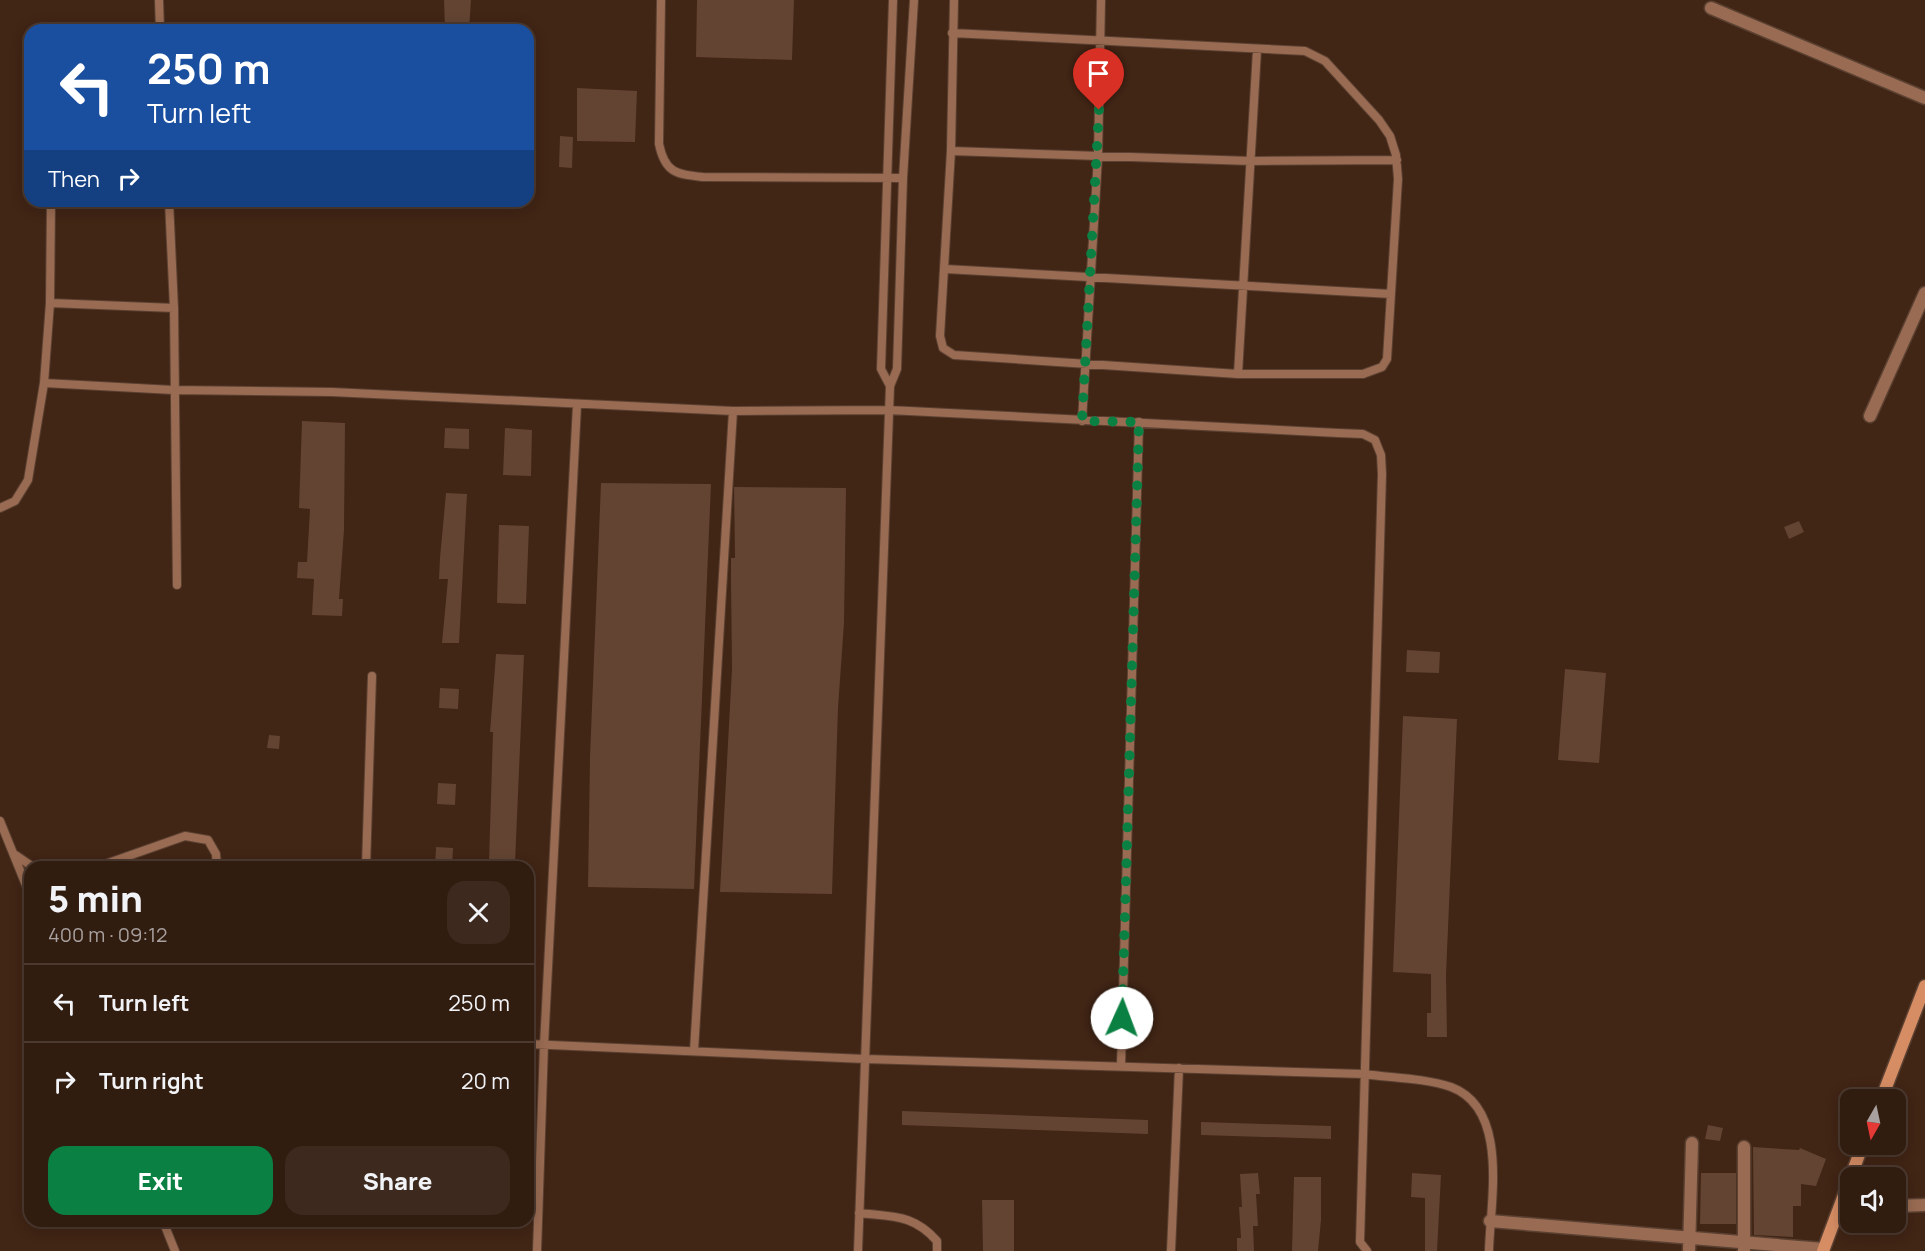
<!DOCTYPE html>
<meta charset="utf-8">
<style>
body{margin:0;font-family:Manrope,sans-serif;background:#3d291e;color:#f1f3f6;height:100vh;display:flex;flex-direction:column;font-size:22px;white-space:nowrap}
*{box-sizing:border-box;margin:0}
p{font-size:20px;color:#a8a19f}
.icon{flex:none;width:33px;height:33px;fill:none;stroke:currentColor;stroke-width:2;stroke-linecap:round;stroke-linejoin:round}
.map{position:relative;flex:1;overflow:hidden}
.side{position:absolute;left:24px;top:861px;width:510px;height:366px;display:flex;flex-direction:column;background:#311c10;border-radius:18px;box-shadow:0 3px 15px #0003,0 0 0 2px #4c3a30}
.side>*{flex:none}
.hud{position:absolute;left:24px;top:24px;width:510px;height:183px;border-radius:18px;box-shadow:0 3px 15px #0003,0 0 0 2px #4c3a30;background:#1a4fa0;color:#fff;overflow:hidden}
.needle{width:39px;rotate:189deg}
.controls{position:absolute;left:1840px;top:1089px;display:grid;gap:12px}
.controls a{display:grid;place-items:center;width:66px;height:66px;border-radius:12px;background:#311c10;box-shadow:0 3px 15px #0003,0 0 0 2px #4c3a30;font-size:30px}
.pin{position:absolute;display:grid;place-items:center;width:51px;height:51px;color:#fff;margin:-62px -26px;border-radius:50% 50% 50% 0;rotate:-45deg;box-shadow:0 0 6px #0007}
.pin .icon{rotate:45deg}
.me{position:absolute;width:66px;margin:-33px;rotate:2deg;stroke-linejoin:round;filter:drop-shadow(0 0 4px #0008)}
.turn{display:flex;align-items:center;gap:21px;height:126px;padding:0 24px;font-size:27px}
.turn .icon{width:78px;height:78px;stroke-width:2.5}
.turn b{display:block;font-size:42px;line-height:51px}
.then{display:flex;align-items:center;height:57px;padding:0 24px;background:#0003;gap:12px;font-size:22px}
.round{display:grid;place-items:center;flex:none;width:63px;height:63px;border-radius:18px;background:#3d291e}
.head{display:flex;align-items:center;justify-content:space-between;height:102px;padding:0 24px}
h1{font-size:36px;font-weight:800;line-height:45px}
.action{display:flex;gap:12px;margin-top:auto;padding:12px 24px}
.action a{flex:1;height:69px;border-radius:18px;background:#0b8043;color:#fff;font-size:24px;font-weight:800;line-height:69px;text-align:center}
.action a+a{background:#3d291e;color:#f1f3f6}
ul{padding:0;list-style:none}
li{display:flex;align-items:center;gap:18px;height:78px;padding:0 24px;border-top:2px solid #4c3a30}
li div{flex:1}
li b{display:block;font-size:22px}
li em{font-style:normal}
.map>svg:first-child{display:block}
.building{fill:#634433}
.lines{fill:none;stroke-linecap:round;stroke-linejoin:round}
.lane-casing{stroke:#5b4132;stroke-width:10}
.street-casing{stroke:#5b4132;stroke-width:15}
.secondary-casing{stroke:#5b4132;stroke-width:15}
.lane{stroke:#996b52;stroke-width:8}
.street{stroke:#996b52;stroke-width:12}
.secondary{stroke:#d68d64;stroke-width:12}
.route{stroke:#0b8043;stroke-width:10;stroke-dasharray:0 18}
</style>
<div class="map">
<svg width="1925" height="1251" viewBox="0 0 1925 1251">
<rect width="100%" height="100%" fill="#412515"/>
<path class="building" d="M444,0h27l-2,30h-24z
M697,0h97l-2,60 -96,-3z
M577,88l60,3 -2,51 -58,-1z
M560,136l13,1 -1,31 -13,-1z
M302,421l43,2 -1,107 -5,69h4l-1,17 -30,-1 2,-36 -17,-1 1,-16h9l3,-53 -11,-1z
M445,428l24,1v20l-25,-1z
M505,428l27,2 -1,46 -28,-1z
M601,483l110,1 -17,405 -106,-2 2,-130z
M734,487l112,1 -2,135 -6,85 -6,186 -112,-2 12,-223 -1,-84v-27h4z
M446,493l21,1 -8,149h-17l6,-64h-9l1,-21z
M1799,521l5,11 -15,7 -5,-12z
M499,525l30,1 -3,78 -29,-1z
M1407,650l33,2 -1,21 -33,-1z
M496,654l28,1 -9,208 -26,-1 4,-130h-3z
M1565,669l41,4 -7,90 -41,-3z
M440,688l19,1 -1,20 -19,-1z
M1403,716l54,3 -11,256 1,62h-20v-24h4v-39l-38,-2z
M269,735l11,1 -1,13 -12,-1z
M438,783l18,1 -1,21 -18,-1z
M436,847l17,1 -1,19h-17z
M902,1111l246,9v14l-246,-9z
M1201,1122l130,4v13l-130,-4z
M1708,1125l15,3 -3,13 -15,-2z
M1753,1147l46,3 1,-2 26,11 -10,27 -15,-2v22h-8v31l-39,-2z
M1258,1173l2,21h-4l2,32h-5l1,25h-17v-13h4l-2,-31h3l-2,-33z
M1412,1173l29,2 -4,76h-12v-53l-14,-1z
M1701,1173h35v51h-36z
M1294,1177h27v43l-3,31h-26z
M982,1200h32v51h-31z"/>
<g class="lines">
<g class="lane-casing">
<path id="lane" d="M159,0l1,30
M661,0l-2,144c6,29 17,30 44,33l200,1
M952,33l353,18 20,10 54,59 11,16 6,19 2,24 -11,180 -5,8 -19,7h-125l-284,-19 -11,-7 -3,-12 11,-185 3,-151
M951,151l300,10 146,-1
M169,201l5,107 3,277
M945,269l446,25
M50,303l124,5
M1238,374l19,-324
M44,383l129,7 159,2 401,19 156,-1 449,23 25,1 12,6 6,15 1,19 -22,768 7,9
M890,386l-9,-17 12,-369
M1082,421l16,-264 3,-157
M0,508l15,-7 13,-21 16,-97 6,-80 1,-102
M0,821l30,74
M14,854l19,13
M97,867l88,-31 23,4 8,14 1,13
M366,867l6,-191
M528,1044l337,15 499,15c28,4 60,4 87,13 59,22 39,116 38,164
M694,1051l39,-640
M1121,1066l18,-644
M859,1213c34,4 54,1 78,28v10
M163,1221l12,30
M537,1251l7,-206 33,-640
M858,1251l32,-865 7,-17 6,-191 11,-178
M1171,1251l8,-183"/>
</g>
<g class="street-casing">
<path id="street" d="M1711,8l214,90
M1870,416l55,-123
M1896,1206l29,-1
M1490,1221l333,28
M1689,1251l3,-108
M1744,1251v-104"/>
</g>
<g class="secondary-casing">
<path id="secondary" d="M1881,1100l44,-114
M1823,1251l40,-107"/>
</g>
<use href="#lane" class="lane"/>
<use href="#street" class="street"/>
<use href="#secondary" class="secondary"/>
</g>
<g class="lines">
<path class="route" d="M1099,110l-17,311 57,1 -17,596"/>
</g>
</svg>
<div class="controls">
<a><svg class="needle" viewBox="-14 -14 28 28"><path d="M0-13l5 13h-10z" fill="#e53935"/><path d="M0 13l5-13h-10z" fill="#a8a19f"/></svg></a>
<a><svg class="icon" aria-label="sound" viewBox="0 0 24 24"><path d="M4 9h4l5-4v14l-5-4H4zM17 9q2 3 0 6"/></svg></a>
</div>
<div class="pin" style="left:1099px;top:110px;background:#d93025"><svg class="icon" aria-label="arrive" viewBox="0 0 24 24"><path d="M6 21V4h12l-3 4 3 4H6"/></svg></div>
<svg class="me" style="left:1122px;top:1018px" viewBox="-20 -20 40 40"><circle r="19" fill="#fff"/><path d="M0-13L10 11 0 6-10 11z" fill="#0b8043"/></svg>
<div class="hud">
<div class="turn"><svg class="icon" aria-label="left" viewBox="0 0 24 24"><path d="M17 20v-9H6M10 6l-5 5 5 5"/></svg><div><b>250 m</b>Turn left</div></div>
<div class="then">Then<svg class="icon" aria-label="right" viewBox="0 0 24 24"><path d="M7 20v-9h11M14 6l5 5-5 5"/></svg></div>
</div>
<section class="side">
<div class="head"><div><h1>5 min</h1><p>400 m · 09:12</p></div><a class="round"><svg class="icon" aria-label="close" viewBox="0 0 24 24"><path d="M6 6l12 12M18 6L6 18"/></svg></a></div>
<ul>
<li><svg class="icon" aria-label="left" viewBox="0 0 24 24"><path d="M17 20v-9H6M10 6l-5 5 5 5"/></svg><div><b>Turn left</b></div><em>250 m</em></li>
<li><svg class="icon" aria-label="right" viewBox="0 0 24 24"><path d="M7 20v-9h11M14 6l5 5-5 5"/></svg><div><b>Turn right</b></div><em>20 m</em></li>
</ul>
<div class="action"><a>Exit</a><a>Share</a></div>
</section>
</div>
